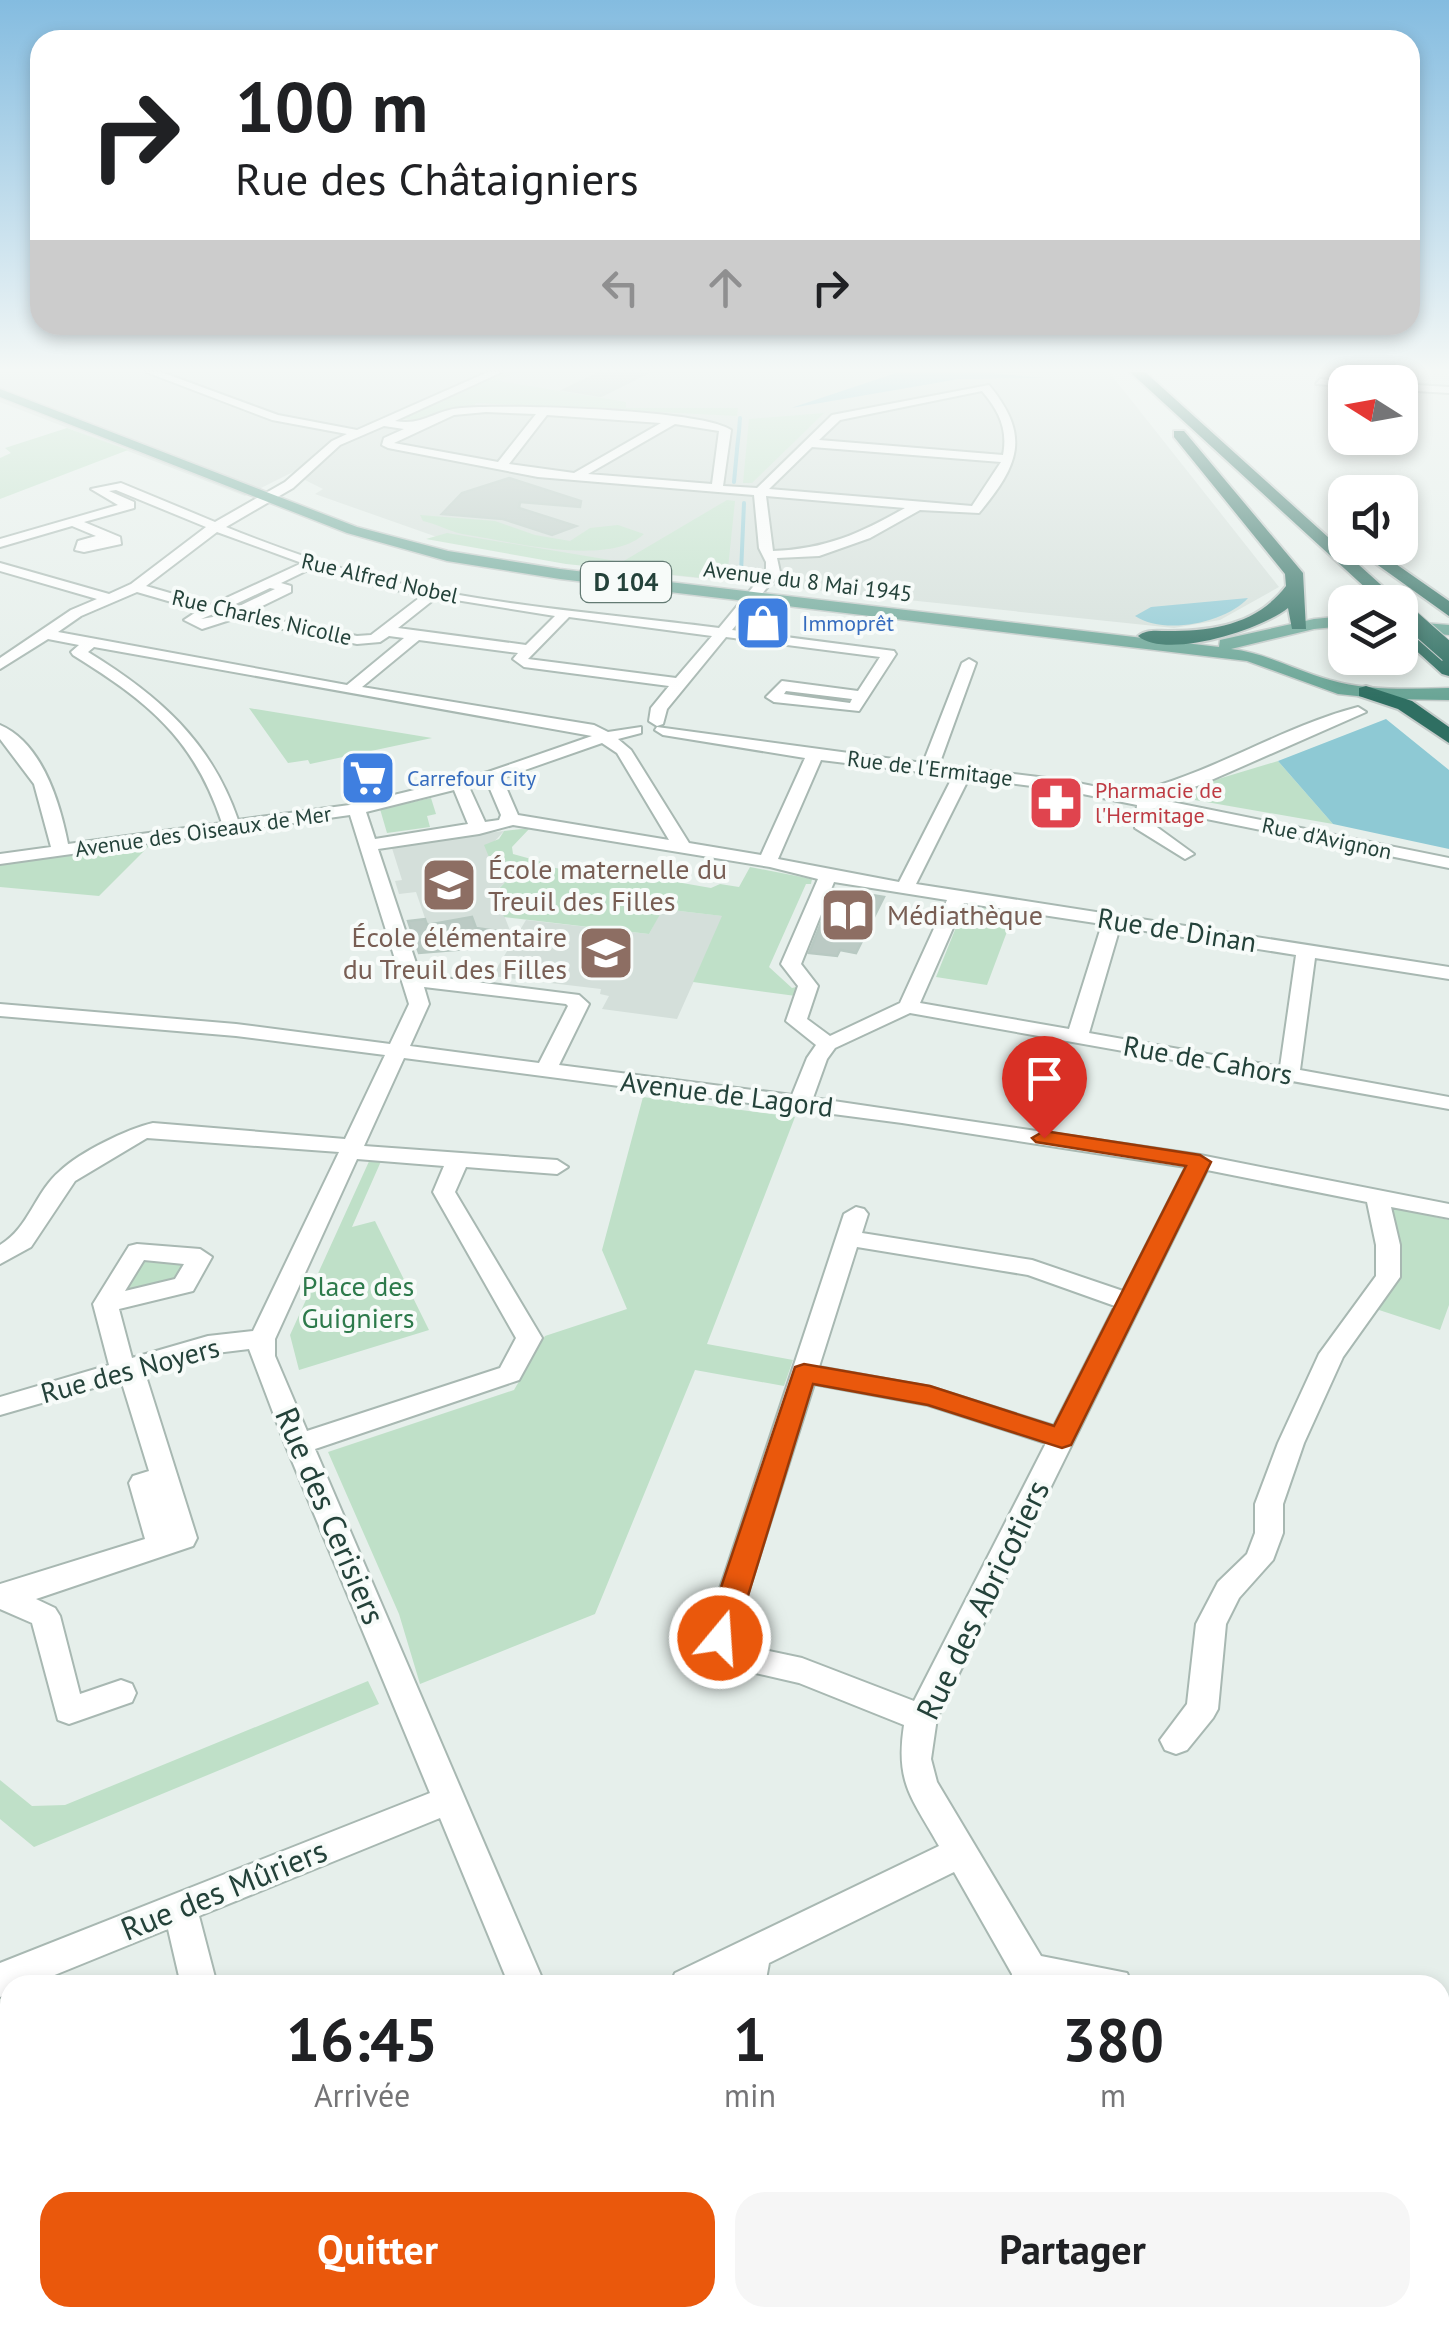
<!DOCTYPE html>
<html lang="fr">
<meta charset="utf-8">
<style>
body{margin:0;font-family:"PT Sans",sans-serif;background:#f6f6f6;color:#202124;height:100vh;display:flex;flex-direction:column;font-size:38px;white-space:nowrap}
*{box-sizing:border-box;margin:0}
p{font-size:32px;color:#757577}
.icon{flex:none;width:55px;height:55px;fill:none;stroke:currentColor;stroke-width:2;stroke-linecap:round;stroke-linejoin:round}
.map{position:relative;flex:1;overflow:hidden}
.panel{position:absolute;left:0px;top:1975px;width:1450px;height:352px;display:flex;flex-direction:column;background:#fff;border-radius:30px 30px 0 0;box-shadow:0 5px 15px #0003}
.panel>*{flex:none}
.hud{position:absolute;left:30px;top:30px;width:1390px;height:305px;border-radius:30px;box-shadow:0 5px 15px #0003;background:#fff;color:#202124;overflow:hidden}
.needle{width:65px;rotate:281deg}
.controls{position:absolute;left:1328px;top:365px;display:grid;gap:20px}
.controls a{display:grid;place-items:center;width:90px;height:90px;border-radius:20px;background:#fff;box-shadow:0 5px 15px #0003;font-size:50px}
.pin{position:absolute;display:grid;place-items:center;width:85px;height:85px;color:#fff;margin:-102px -42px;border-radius:50% 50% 50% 0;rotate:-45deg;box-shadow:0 0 10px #0007}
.pin .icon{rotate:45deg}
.me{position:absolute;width:110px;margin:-55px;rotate:18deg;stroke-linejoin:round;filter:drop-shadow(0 0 8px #0008)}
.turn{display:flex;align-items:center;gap:35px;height:210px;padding:0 40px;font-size:45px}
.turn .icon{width:130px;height:130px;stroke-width:2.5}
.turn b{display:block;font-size:70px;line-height:85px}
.lanes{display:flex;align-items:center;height:95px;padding:0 40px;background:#0003;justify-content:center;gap:50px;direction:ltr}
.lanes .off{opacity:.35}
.eta{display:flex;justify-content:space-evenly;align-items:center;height:170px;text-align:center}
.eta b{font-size:60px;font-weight:800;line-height:70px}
.action{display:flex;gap:20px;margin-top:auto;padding:20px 40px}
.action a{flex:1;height:115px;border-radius:30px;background:#ea580c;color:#fff;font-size:40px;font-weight:800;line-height:115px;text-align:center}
.action a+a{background:#f6f6f6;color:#202124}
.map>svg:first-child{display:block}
.built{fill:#d4dfda}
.green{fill:#bfe0c8}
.water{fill:#8ec9d4}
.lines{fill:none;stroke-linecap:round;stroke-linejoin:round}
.stream{stroke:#8ec9d4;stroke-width:4}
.building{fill:#bbcac4;stroke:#b8c9c2;stroke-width:2.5}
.minor-casing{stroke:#a8b8b2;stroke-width:4}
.major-casing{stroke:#c2cac8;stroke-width:3}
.highway-casing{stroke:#c2cac8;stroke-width:4}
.minor{fill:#fff;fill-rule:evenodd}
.major{fill:#6aa596;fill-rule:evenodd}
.highway{fill:#2f6f62;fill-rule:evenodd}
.highway-bridge-casing{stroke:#c2cac8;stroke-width:21;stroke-linecap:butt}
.highway-bridge{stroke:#2f6f62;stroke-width:19}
.route{fill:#ea580c;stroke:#983908;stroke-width:2.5}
.labels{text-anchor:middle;stroke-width:8;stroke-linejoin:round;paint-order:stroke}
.far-street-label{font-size:22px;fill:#24423a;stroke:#f7fbf9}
.far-shop-label{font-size:22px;fill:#366cbe;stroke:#f7fbf9;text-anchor:start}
.far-health-label{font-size:22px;fill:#be3a42;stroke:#f7fbf9;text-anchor:start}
.shield{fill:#f7fbf9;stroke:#637a73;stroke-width:2.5}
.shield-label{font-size:25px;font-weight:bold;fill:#24423a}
.education-label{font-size:28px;fill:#785e54;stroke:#f7fbf9;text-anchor:start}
.street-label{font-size:28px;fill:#24423a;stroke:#f7fbf9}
.park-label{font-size:28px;fill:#2d7a4b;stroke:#f7fbf9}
.near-street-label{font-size:32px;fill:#24423a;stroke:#f7fbf9}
</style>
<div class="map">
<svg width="1449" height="2326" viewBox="0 0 1449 2326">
<rect width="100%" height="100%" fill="#e6efeb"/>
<path class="built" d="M0,372h497l-38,18 43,-18h607l170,215 -59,33 -46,8 -543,-57 -121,-18 -73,-16 -122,-43 8,-5 -20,-10 12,-18 -70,35 -245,-94z
M504,831l-10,11 5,18 14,5 4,6 -22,21 16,41 -7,13 -85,7 -11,-32 17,-3 -9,-26 -17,2 -4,-13 7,-1 -11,-35z
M662,909l61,7 -46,103 -75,-10 7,-13 -9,-2 1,-5 -109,-13 34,-56 123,14z"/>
<path class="green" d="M504,372h12l-17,9 127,21v6h112l-1,8 -261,-13 -3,5 -33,3 -21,10 -19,-3z
M824,413l-72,70h-9l6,-64z
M67,428l61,22 -128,49v-41l11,-5 -6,-5z
M727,500l8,1 -7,67 -7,8 2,4 -157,-16 -140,-25 21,-6 175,29z
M420,515l75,6 40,14 35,6 20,-13 28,-3 26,9c-35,33 -131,8 -176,1 -16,-2 -30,-11 -45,-14z
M249,708l183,30 -122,26 -2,-4 -20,3z
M1278,761l55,63 -161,-28 3,-4z
M431,798l5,16 -9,2 3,11 -43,6 -7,-24z
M530,828l-18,19 1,7 29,8 -2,3 58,11 3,-3 38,6 3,-3 69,12 9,-4 19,3 11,-20 62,12 -1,5h-5l-37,83 23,21 9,-2 -5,10 -103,-14 29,-66 -59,-7 -14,25 -145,-17 -9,-24 22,-23 -4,-5 -22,-3 -7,-17 15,-6 5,-8z
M152,843l-53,53 -99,-9v-24z
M965,905l49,8 -27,72 -51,-8z
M643,1097l152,20 -88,227 86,16 -9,26 -89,-16 -100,244 -175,70 -21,-70 -71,-162 186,-62 31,-54 82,-27 -25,-59z
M371,1157l11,2 -30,68 23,-6 54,109 -130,40 -9,-35z
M1389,1207l60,13v85l-9,25 -64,-21z
M137,1252l63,5 -16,28 -79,19z
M368,1681l11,23 -345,143 -34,-28v-39l32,26 33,-1z
M551,2318h114l-3,8h-114z"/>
<path class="water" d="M899,372h80l65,6 -85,1 -168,29z
M1248,598c-21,24 -83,38 -113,18l16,-9z
M1386,719l63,51v79l-116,-25 -55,-63z"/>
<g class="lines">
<path class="stream" d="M739,431l1,-13
M737,449l2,-18
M734,482l3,-32
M741,573l3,-70"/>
</g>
<path class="building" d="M601,372h48l-48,24 -37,-6z
M509,478l72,23 -1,6 -60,-5 -1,6 57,18 -24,9 -49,-16 -61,-5 20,-21z
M835,889l49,8 -28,56 -16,-3 -3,6 -28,-3z
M472,917l4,11 35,5 -7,13 -85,7 -11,-32 17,-2 2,6z"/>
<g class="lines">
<g class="minor-casing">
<path id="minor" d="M146,372h15l117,43 79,15 131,-58h14l-107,49c29,5 39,-11 66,-13 44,-4 240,1 270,22l-8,56 34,2 75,-73 157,-30c42,51 30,80 -10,128l-59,-3 -50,28 -51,18 -42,2 3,14 -48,58 162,21 2,3 -37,57 -85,-9 -8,-5 16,-16 76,10 22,-34 -154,-20 -59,72 -4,15 -6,2 -8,-5 2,-13 18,-22 -145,-19 -11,-8 5,-6 -99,-13 -57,47 232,38 14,7 33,-5v6l-23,6 13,11 58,93 72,12 44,-97 -142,-23 -8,-5 2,-3 266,36 39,-100 7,-4 7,4 -37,102 124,15 79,16 4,-7c73,-20 139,-63 212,-82l8,5 -166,73 -43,14 292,59v10l-297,-60 -2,14 44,32 -9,5 -50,-31 2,-23 -74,-15 -94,-12 -53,106 533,83v12l-134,-21 -15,112 149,27v12l-539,-96 -75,35 -8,11 -14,39 387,57 249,49v14l-58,-11 9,38v32l-57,80 -39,86 -21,61v29l-10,27 -34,38 -13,26 -8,85 -5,9 -26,32 -11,4 -11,-4 -5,-10 27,-36 9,-80 22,-42 29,-28 8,-21v-29l23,-61 41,-89 57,-78v-31l-9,-43 -160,-32 -270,548 -6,41 6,23 104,174 86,17 5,12h-121l1,-11 -58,-102 -185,91 -4,22h-95l5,-12 264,-127c-27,-48 -44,-63 -35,-121l-105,-42 -96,-22 -4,-9 145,-438 12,-7 8,2 4,5 -6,19 170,27 91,31 63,-124 -284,-44 -498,-65 -40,88 193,14 11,7 -11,7 -91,-7 -11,25 87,146 -23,42 -204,69 230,536h-36l-69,-167 -241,98 18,69h-36l-13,-56 -138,56h-20v8l-10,4v-34l430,-170 -145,-349 -36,-95 -41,5 -63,19 52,165 -4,8 -157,53 19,9 5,8 20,78 41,-14 11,4 4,9 -4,9 -63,22 -11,-4 -26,-97 -32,-14v-25l145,-45 -16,-56 4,-7 16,-5 -28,-91 -121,35v-18l109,-32 -16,-61 36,-58 8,-2 63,5 12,8 -19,34 -74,18 13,49 76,-22 45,-5 86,-179 -192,-14 -72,43 -44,66 -31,17v-19c29,-17 35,-53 60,-74 20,-19 67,-42 93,-48l192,16 40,-84 -149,-19 -236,-20v-12l236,20 154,20 19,-40 -59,-189 -350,49v-10l51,-7 -17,-63 -34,-45v-14c42,18 60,78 68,119l154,-21c-28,-85 -75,-122 -149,-168l-2,-3 8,-7 -31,-6 -48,30v-11l71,-48 26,-11 -97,-28v-8l109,31 22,-10 75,-57 -90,-37 -7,1 25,11v6l-50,14 36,15 1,7 -37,8 -9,-2 3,-9 18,-5 -24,-10 -72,21v-8l118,-34 -27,-16 30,-6 94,39 70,-40 47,-41 15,-7 -75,-14zM982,391c17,20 26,38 21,64l-184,-15 21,-20zM486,412l50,2 -38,48 -104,-19 60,-28zM547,415l114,8 -87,50 -65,-9zM675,424l44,7 -7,53 -124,-10zM384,426l20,3 -20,9 -2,7 6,3 150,29 216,18 5,53 7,14v9l-47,57c-111,-14 -225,-22 -334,-48 -54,-13 -107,-32 -159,-53l67,-39 47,-43zM812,447l189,15 -29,44 -203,-17zM766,496l139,12c-46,26 -79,41 -132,43zM217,532l85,31 -91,42 -65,-19zM314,567l65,20 44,8 -52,40 -14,1 -111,-22 45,-22v-6l-10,-3zM270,588l5,1 -44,21 -6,-1zM137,592l62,18 -15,10 18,9 31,-10 124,25 23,-2 9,-6 15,2 -57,47 -289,-53 23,-16zM437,597l118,19 -29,29 -128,-17zM213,614l6,2 -18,3zM569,617l143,19 -36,42 -148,-19zM94,647l498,89 -104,36 -131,32 -119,16c-27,-79 -80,-125 -150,-168zM786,691l66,8 -2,4 -66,-9zM602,743l15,10 52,87 -151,-25 -16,-37zM821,760l132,16 -54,106 -121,-23zM487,782l14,33 -2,5 -14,2 -16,-35zM454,790l14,34 -93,15 -9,-27zM513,825l257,42 48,12 -37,85 17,22 -12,35 30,24 -9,13 -15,37 -233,-30 30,-61 -10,-9 -159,-20 -42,-126 101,-15zM834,882l113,18 -47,103 -70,33 -23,-17 11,-33 -17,-22zM964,903l138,21 -33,105 -149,-26zM1120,927l176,28 -16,112 -191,-34zM424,987l142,17 2,2 -29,57 -129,-17 19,-42zM357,1159l87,7 -11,26 83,146 -16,30 -193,63 -32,-75v-17zM857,1247l171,28 87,31 -61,120 -124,-39 -111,-20zM144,1260l40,4 -9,15 -50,12zM814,1384l114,21 118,38 -132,258 -112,-43 -70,-15z
M1320,379l30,3h-5v4l-29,-2z
M1400,384l49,3v6l-49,-3z
M1440,2116l9,4v39l-9,-4z
M1449,2226v47l-9,4v-47z
M141,2318h40l-3,8h-40z
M483,2318h40l-2,8h-40z
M671,2318h40l-2,8h-40z
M997,2318h40v8h-40z
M1366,2318h44l-3,8h-44z"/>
</g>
<g class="major-casing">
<path id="major" d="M0,389l357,138 91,24 112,18 659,78 1,-7 94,-21 31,-3v10l-31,3 -83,20c36,4 65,22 99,31 38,11 79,9 119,8v12l-64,-1 -47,-5 -91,-33 -687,-82 -113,-18 -100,-28 -347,-136z
M1400,621l49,4v10l-49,-4z"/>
</g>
<g class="highway-casing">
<path id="highway" d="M1130,372h15l255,230h-19z
M1174,431h10l119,142 3,56h-14l-4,-21c-27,22 -122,52 -150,28 9,-7 18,-5 30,-5 46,0 89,-7 118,-45l-1,-12 -111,-137z
M1354,548h19l76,53v15z
M1400,620l49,40v16l-7,-2 -42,-38z
M1366,686l46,15 37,26v16l-51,-34 -39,-13v-8z"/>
</g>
<use href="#minor" class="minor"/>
<use href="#major" class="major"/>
<use href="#highway" class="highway"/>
<g class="highway-bridge-casing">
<path id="highway-bridge" d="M1407,616l42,37"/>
</g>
<use href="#highway-bridge" class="highway-bridge"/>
</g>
<linearGradient id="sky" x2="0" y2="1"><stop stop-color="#84bce0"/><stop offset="0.53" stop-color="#f4f8f6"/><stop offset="1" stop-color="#f4f8f6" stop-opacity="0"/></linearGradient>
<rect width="1449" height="698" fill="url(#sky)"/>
<path class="route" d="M1044,1131l156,24 11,7 -140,283 -9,3 -134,-43 -115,-21 -78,254 -5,9 -10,3 -11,-3 -5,-9 91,-271 9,-3 126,22 124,40 132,-260 -150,-24 -4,-4z"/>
<defs>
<g id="shop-square" transform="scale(2.875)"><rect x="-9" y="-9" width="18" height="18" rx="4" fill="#3f7fe0" stroke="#f7fbf9"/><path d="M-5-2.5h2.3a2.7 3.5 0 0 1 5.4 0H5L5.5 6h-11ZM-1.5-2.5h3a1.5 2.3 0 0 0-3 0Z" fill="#fff"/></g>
<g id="supermarket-square" transform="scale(2.875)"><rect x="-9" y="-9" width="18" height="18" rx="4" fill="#3f7fe0" stroke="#f7fbf9"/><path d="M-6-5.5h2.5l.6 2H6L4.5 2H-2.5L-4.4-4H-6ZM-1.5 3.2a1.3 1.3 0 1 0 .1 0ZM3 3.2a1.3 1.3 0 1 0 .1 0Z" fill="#fff"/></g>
<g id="pharmacy-square" transform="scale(2.875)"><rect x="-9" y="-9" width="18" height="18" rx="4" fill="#e0444e" stroke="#f7fbf9"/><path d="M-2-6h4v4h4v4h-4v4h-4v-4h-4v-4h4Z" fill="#fff"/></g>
<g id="school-square" transform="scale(2.875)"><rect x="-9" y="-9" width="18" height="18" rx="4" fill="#8d6e63" stroke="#f7fbf9"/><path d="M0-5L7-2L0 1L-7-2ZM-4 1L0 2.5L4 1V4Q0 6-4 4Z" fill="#fff"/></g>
<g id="library-square" transform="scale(2.875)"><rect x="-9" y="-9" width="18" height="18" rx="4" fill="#8d6e63" stroke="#f7fbf9"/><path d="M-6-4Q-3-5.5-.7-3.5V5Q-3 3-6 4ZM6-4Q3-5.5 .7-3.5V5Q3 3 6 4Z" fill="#fff"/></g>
</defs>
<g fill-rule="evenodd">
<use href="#shop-square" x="763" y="623"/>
<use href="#supermarket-square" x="368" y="778"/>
<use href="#pharmacy-square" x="1056" y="803"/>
<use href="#school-square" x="449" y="885"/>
<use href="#library-square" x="848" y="915"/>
<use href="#school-square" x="606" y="953"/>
</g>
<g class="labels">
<g class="far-street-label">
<text transform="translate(380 578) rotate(13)" y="8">Rue Alfred Nobel</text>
<text transform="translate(808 581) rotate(7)" y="8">Avenue du 8 Mai 1945</text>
<text transform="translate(262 617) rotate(13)" y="8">Rue Charles Nicolle</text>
<text transform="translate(930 768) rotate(7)" y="8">Rue de l'Ermitage</text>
<text transform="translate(203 831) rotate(-8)" y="8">Avenue des Oiseaux de Mer</text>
<text transform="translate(1327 838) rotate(12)" y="8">Rue d'Avignon</text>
</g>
<g class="far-shop-label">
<text x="802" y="631">Immoprêt</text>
<text x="407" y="786">Carrefour City</text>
</g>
<g class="far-health-label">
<text x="1095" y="798">Pharmacie de<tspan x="1095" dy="25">l'Hermitage</tspan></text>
</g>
<rect class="shield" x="581" y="562" width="90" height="40" rx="8"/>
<g class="shield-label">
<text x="626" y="591">D 104</text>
</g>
<g class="education-label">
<text x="488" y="879">École maternelle du<tspan x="488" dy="32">Treuil des Filles</tspan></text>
<text x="887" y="925">Médiathèque</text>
<text x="567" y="947" text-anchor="end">École élémentaire<tspan x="567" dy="32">du Treuil des Filles</tspan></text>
</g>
<g class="street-label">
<text transform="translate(1177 930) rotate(9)" y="10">Rue de Dinan</text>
<text transform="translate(1208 1060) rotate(10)" y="10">Rue de Cahors</text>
<text transform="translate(727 1094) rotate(7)" y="10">Avenue de Lagord</text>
<text transform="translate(130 1370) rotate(-15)" y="10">Rue des Noyers</text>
</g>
<g class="park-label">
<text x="358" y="1296">Place des<tspan x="358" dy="32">Guigniers</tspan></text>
</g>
<g class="near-street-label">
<text transform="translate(330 1516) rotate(67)" y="11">Rue des Cerisiers</text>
<text transform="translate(983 1600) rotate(-64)" y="11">Rue des Abricotiers</text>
<text transform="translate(224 1890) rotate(-22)" y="11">Rue des Mûriers</text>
</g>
</g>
</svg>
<div class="controls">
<a><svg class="needle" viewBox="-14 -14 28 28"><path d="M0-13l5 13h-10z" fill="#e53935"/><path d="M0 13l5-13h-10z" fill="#757577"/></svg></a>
<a><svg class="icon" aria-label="sound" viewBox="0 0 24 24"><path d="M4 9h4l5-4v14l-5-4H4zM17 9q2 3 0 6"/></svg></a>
<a><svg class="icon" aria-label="layers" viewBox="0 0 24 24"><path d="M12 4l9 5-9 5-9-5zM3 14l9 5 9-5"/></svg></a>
</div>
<div class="pin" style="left:1044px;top:1138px;background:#d93025"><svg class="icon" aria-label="arrive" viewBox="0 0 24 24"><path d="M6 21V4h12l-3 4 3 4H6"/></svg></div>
<svg class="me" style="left:720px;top:1638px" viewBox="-20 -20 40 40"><circle r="17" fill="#ea580c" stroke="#fff" stroke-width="3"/><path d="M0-11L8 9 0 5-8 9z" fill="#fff"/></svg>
<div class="hud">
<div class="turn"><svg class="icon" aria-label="right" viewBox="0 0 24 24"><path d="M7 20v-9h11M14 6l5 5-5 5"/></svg><div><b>100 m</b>Rue des Châtaigniers</div></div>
<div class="lanes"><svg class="icon off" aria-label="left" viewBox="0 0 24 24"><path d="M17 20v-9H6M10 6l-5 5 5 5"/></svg><svg class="icon off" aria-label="ahead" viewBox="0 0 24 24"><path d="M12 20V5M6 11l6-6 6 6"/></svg><svg class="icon" aria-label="right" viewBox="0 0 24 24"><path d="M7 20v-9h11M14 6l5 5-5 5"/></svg></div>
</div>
<section class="panel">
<div class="eta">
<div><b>16:45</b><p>Arrivée</p></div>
<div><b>1</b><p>min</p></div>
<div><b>380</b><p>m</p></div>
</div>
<div class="action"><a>Quitter</a><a>Partager</a></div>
</section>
</div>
